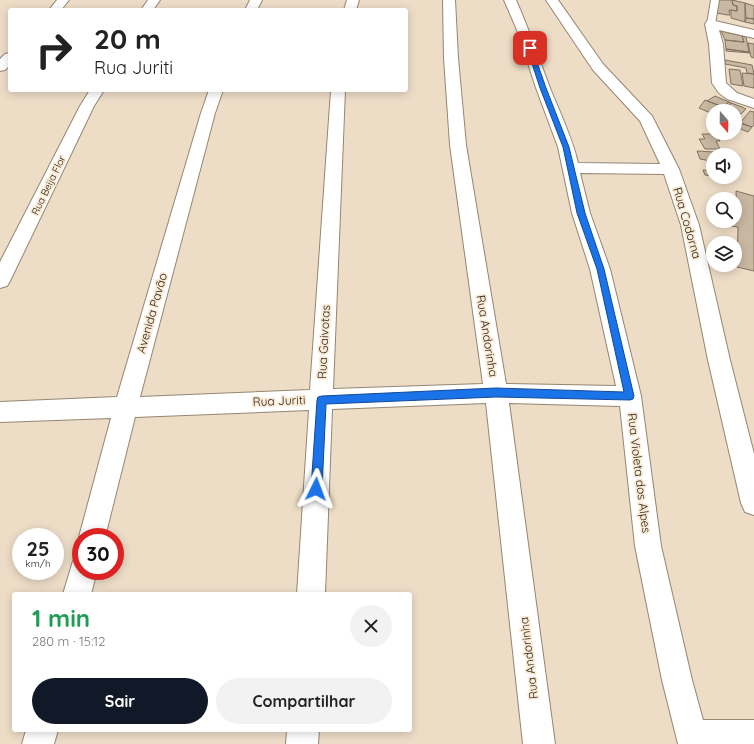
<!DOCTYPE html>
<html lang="pt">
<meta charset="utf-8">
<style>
body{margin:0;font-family:Quicksand,sans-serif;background:#f2f2f2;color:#222;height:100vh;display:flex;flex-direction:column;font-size:15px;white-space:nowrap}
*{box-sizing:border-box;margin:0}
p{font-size:13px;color:#767676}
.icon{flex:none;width:22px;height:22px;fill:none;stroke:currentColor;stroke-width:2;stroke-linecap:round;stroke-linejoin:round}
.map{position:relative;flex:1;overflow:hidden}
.sheet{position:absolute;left:12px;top:592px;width:400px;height:140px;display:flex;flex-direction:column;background:#fff;border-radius:4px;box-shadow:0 2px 10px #0003}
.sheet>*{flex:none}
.guide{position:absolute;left:8px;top:8px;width:400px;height:84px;border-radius:4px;box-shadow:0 2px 10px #0003;background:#fff;color:#222;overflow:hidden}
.needle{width:26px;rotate:160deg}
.tools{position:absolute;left:706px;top:104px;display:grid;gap:8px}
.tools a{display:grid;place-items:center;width:36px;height:36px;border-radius:50%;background:#fff;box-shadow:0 2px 10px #0003;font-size:20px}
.speed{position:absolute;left:12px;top:528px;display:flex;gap:8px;font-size:20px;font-weight:700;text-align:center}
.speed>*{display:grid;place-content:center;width:52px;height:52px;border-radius:50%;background:#fff;box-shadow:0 2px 10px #0003;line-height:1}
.speed small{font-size:10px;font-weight:400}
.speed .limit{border:6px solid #d22;background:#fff;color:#111}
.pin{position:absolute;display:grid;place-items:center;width:34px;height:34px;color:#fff;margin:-17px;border-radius:8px;box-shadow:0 2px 6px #0006}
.me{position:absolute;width:44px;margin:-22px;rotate:3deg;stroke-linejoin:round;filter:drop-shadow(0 0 3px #0008)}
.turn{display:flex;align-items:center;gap:14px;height:84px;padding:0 20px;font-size:18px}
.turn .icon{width:52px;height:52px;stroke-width:2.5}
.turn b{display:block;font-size:28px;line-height:34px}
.round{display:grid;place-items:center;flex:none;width:42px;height:42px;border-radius:21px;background:#f2f2f2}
.head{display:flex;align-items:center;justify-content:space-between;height:68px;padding:0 20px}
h1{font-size:24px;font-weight:800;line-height:30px;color:#1e9e55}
.button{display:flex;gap:8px;margin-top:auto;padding:8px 20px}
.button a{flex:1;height:46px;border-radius:24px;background:#111827;color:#fff;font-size:16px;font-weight:800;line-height:46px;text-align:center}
.button a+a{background:#f2f2f2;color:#222}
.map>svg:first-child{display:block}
.building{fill:#c8b8a2;stroke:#81735f}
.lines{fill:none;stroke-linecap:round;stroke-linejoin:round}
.service-casing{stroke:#948671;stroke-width:2}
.minor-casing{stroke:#948671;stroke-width:2}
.service{fill:#fff;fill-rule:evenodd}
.minor{fill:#fff;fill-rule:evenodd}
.route{fill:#1a73e8;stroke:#114b97}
.labels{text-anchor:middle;stroke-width:3.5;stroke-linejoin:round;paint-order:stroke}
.far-street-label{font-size:10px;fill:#231d15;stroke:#faead4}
.street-label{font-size:12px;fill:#231d15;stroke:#faead4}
</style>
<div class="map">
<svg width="754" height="744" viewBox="0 0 754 744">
<rect width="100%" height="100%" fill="#edddc7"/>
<path class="building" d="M717,0h15l1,5 4,1v5l-8,-1 1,5h-2l-12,-2z
M732,0l13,3v19l-14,-4v-8l6,1v-5l-4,-1z
M745,3l9,3v13l-8,-1z
M746,18l8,1v5l-9,-2z
M721,31l21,5 2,6 -19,-2z
M742,36l4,1 3,15 -23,-3 -1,-9 19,2z
M748,43l6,1v14l-3,-1z
M726,49l23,3 1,1 -24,-2z
M725,60l27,5 2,9 -7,-1 -1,-5 -21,-4z
M729,69l11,1 3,16 -12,-2z
M742,73l12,1v14l-10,-2z
M715,96l14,6 -6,5 -16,-6z
M705,100l18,7 6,-5 2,1 -7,8h-11v3l-14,-6z
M731,103l11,4 4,2 -5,5 -4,-1 -2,2v-4h-11z
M750,111l4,1v13l-2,2 -12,-4z
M740,123l12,4 -4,5 -12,-5z
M702,134h14l4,7h-4l4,8h-15l-6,-10h6z
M697,151l17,1 1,3h-2l-2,6 -11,-2z
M703,170l10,1v5l-8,-1z
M736,191l18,5v75l-17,-4 1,-40 -7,-1 -1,-4 7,1z"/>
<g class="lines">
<g class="service-casing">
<path id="service" d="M711,0h8l-4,24 -4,3 -4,-3z"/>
</g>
<g class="minor-casing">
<path id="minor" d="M57,0h12l-8,10h-12z
M148,0h12l-7,10h-12z
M250,0h12l-5,10h-12z
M347,0h12l-3,10h-12z
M443,0h12l3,58 8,87 40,239 110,2 -26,-117 -18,-56 -14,-66 -22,-59 -19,-58 -13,-30h12c13,29 23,59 34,88 10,25 22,49 28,75l82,1 -20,-43 -47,-51 -47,-70h12l45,64 49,52 27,53 20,56 31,135 24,94v61l-9,-3 -4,-9 -33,-143 -27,-135 -17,-51 -84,-1 10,40 20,56 31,127 20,150 31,134 11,40h51v24h-76l-16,-64 -27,-134 -15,-140 -111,-3 46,341h-32l-37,-341 -154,6 -7,185h-28l12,-184 -174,7 -30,120h-24v5l-2,-5 32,-119 -111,4v-20l117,-5 84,-284 8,-23h14l-8,23 -75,284 170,-7 21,-300h14l-12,299 150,-5 -33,-239 -6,-87z
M711,20l43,10v8l-35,-8 4,14 3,39 11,10 17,6v9l-27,-9 -8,-6 -7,-10 -3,-39 -4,-20 2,-3z
M10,53v12l-5,5 -5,1v-12l5,-5z
M90,90h14l-10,16 -84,175 -3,5 -7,2v-26l80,-156z
M81,558v13h16l-6,23h-28l10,-33z
M26,730h32l-4,14h-32z
M287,730h32l-1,14h-32z"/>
</g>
<use href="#service" class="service"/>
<use href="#minor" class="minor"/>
</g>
<path class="route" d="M530,46l2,2 14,40 23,59 16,66 19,56 30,127 -1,3 -3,1 -134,-3 -170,7 -4,85 -2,4 -4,1 -3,-1 -2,-4 6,-89 1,-3 4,-1 174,-8 128,4 -27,-123 -20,-56 -14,-66 -23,-59 -13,-40z"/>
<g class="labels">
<g class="far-street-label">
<text transform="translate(48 185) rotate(-64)" y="4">Rua Beija Flor</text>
</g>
<g class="street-label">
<text transform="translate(687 223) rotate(74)" y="4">Rua Codorna</text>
<text transform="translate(152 313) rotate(-74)" y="4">Avenida Pavão</text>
<text transform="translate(487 336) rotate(81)" y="4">Rua Andorinha</text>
<text transform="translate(324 342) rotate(-87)" y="4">Rua Gaivotas</text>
<text transform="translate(279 401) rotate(-2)" y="4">Rua Juriti</text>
<text transform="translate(639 473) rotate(83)" y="4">Rua Violeta dos Alpes</text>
<text transform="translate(529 658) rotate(-97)" y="4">Rua Andorinha</text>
</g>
</g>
</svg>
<div class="tools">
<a><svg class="needle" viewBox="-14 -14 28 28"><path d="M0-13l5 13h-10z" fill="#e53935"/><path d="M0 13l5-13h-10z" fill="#767676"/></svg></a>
<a><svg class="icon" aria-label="sound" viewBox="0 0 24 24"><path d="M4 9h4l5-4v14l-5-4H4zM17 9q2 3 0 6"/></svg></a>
<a><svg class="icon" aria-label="search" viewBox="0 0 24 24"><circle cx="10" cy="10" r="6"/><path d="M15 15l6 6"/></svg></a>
<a><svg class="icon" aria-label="layers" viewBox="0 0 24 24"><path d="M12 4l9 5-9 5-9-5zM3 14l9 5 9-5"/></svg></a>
</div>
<div class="speed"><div>25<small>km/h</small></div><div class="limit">30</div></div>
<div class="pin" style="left:530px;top:48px;background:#d93025"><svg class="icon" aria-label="arrive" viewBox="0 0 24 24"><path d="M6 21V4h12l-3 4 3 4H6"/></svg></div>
<svg class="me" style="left:316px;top:489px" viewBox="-20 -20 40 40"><path d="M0-17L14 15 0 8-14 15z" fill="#1a73e8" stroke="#fff" stroke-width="4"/></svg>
<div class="guide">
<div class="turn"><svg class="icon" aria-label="right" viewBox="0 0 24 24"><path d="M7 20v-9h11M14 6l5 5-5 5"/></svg><div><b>20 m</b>Rua Juriti</div></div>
</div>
<section class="sheet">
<div class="head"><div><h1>1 min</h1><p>280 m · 15:12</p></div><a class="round"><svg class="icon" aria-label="close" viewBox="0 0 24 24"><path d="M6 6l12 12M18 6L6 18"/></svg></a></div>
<div class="button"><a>Sair</a><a>Compartilhar</a></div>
</section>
</div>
